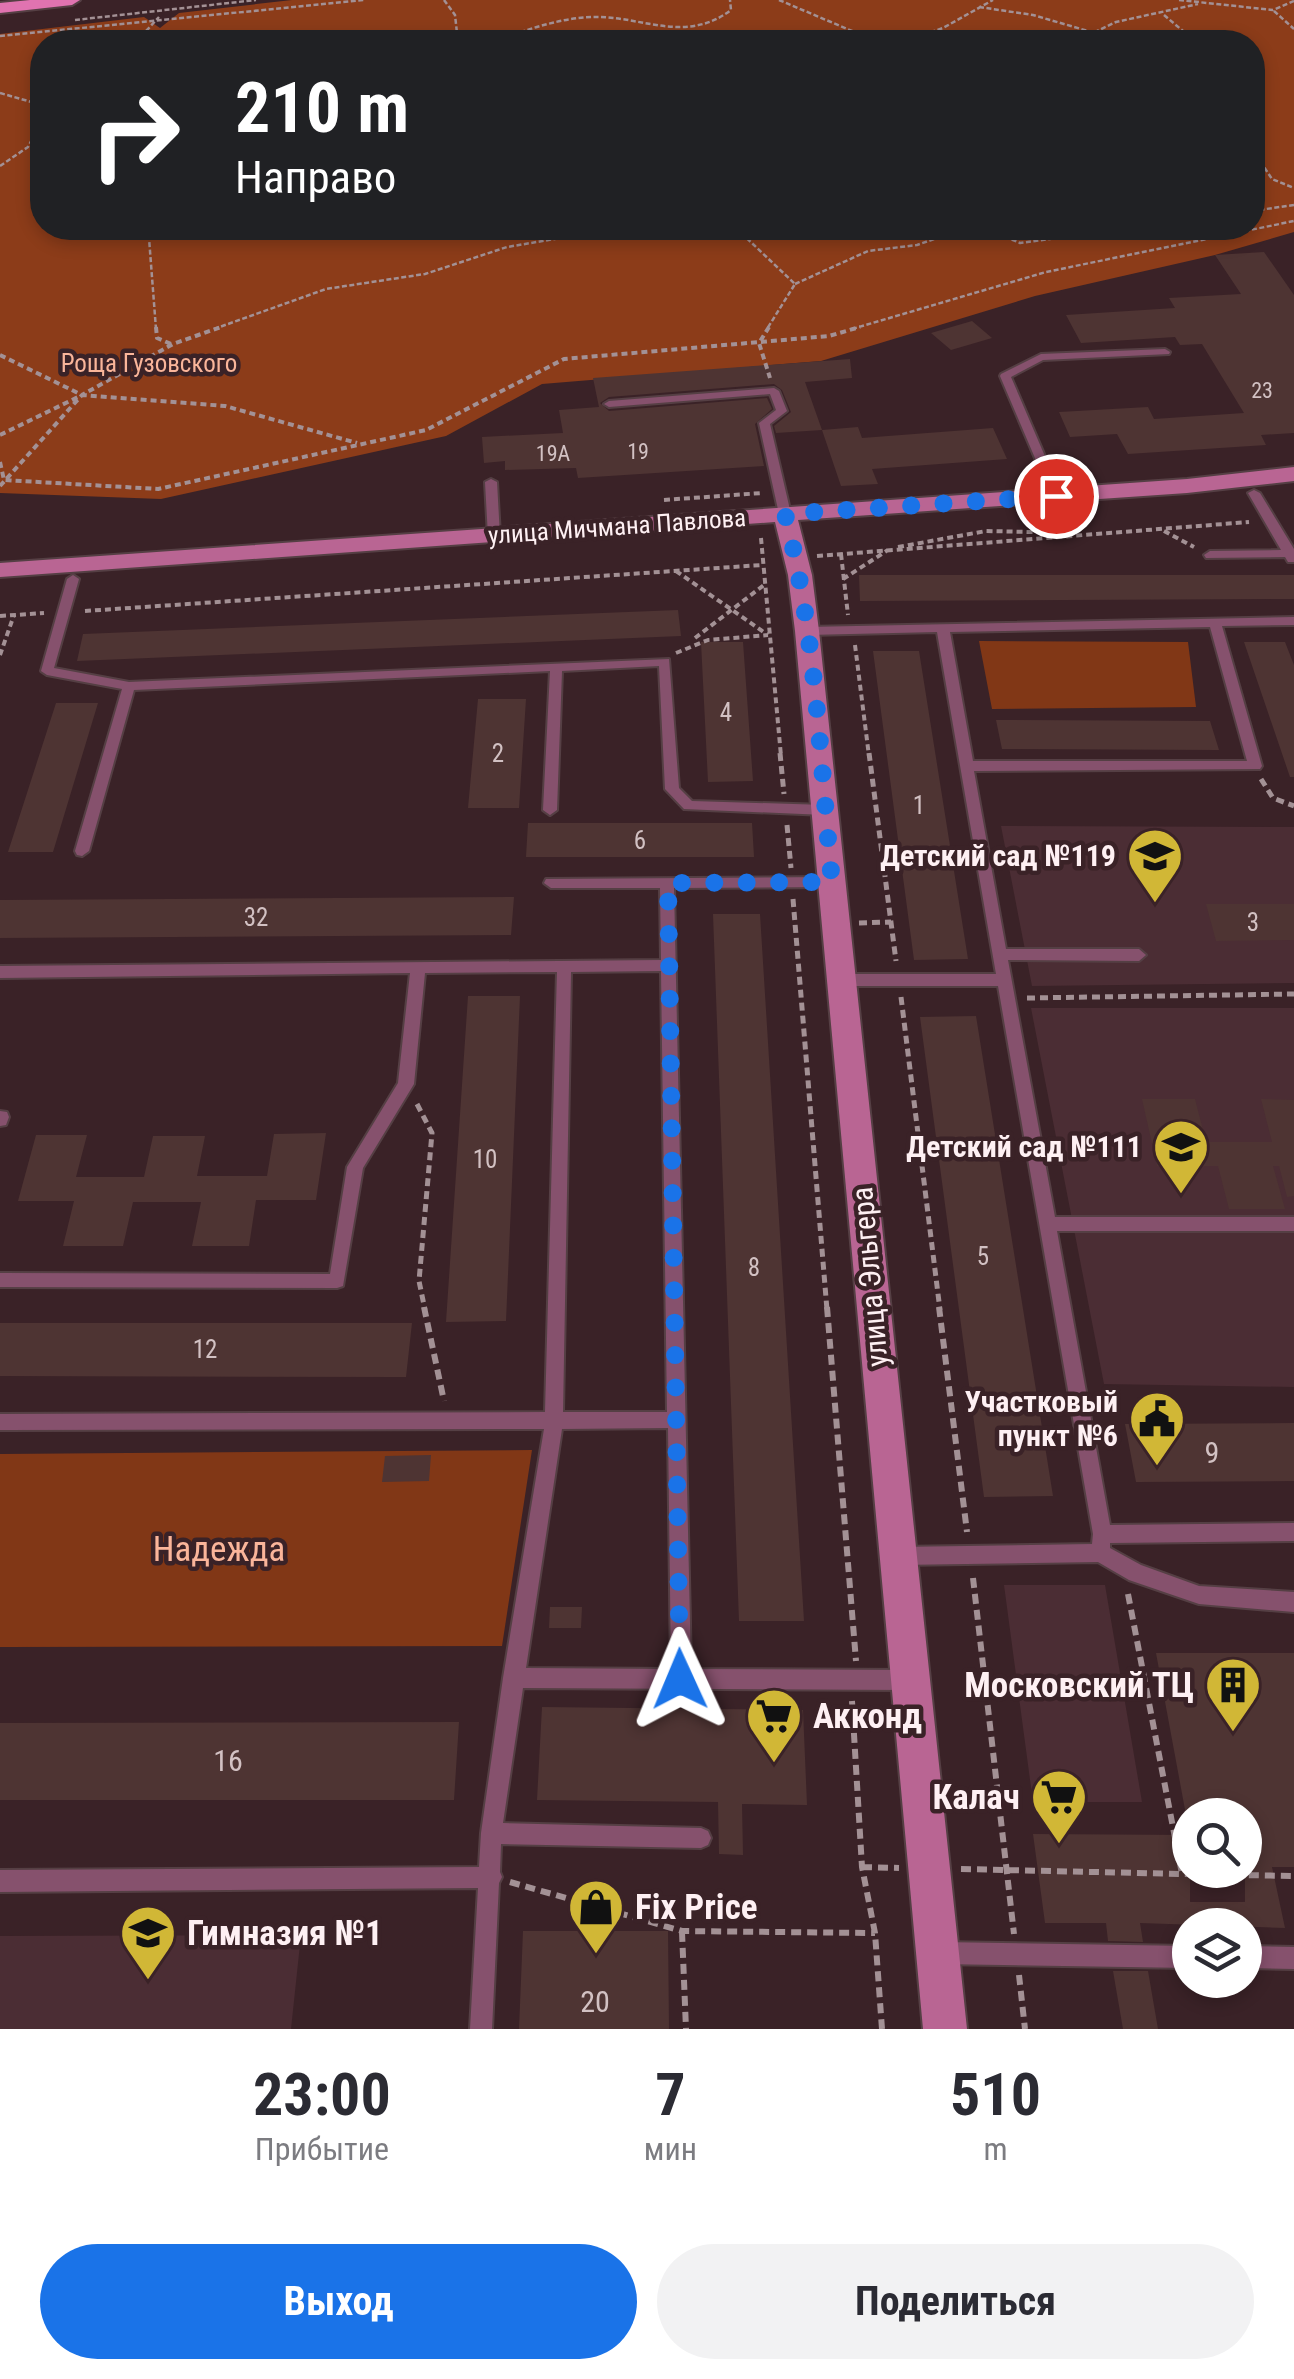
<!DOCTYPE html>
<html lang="ru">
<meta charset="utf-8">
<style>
body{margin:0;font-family:"Roboto Condensed",sans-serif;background:#f2f2f3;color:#2b2b33;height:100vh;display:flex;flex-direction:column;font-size:38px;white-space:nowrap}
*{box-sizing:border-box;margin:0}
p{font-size:32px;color:#7c7c81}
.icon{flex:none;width:55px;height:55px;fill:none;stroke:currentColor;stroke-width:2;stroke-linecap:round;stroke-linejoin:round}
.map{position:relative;height:2029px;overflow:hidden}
.details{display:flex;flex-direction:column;background:#fff;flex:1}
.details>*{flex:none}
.banner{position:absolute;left:30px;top:30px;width:1235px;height:210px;border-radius:40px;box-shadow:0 5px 15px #0003;background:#202124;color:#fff;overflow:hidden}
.buttons{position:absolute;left:1172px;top:1798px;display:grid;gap:20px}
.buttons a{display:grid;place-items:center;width:90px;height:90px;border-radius:50%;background:#fff;box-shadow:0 5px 15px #0003;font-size:50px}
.pin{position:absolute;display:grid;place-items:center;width:85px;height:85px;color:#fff;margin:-42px;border:5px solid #fff;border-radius:50%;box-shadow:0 2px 10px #0007}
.me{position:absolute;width:110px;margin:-55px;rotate:359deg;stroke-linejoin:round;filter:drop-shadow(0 0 8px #0008)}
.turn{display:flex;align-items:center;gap:35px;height:210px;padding:0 40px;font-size:45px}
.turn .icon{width:130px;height:130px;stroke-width:2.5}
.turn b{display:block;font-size:70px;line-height:85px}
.eta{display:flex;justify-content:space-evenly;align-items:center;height:170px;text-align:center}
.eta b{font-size:60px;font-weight:700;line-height:70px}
.primary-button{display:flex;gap:20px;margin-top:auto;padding:20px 40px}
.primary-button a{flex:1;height:115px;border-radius:60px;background:#1a73e8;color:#fff;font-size:40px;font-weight:700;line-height:115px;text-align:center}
.primary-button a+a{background:#f2f2f3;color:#2b2b33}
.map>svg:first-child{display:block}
.built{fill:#4b2d34}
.green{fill:#813716}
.forest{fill:#8c3c19;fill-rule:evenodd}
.building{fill:#4e3433}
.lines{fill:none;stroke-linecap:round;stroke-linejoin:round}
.lane-casing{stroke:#553f44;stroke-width:4}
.secondary-casing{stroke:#553f44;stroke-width:4}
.primary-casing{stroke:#553f44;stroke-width:4}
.path-far3{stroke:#a39195;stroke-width:2.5;stroke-dasharray:5 2.5;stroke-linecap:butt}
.path-far2{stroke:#a39195;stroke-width:4;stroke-dasharray:6 4;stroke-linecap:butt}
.path-far1{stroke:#a39195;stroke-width:5;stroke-dasharray:8 5;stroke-linecap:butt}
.path{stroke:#a39195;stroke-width:6;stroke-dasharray:10 6;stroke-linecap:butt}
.lane{fill:#86516d;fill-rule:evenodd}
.secondary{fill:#b96593;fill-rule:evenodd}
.primary{fill:#e073b0;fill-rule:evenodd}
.route{stroke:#1a73e8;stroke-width:18;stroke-dasharray:0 32.4}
.labels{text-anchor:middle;stroke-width:9;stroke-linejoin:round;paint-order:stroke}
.far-number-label{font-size:22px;fill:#d2c1c3}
.far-park-label{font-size:25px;fill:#fab59a;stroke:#3a2227}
.far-street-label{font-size:25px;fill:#fef0f3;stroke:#3a2227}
.number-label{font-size:25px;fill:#d2c1c3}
.poi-label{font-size:30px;font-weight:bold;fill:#fef0f3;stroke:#3a2227;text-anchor:end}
.street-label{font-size:30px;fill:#fef0f3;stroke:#3a2227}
.near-number-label{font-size:30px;fill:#d2c1c3}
.near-park-label{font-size:35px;fill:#fab59a;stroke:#3a2227}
.near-poi-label{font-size:35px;font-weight:bold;fill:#fef0f3;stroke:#3a2227;text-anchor:start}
</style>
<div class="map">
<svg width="1294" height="2029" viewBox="0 0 1294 2029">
<rect width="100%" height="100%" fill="#3a2227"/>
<path class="built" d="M1001,826l293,1v156l-262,3z
M1031,1008h263v379l-190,-3z
M1004,1585h101l37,217h-109z
M301,1935l-10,94h-291v-93z"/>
<path class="green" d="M979,641l209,1 8,65 -204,2z
M532,1450l-30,196 -502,1v-193z"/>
<path class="forest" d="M292,0h1002v232l-79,23 -180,41 -214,65 -279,23 -96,52 -285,63 -161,-6v-459l144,-17 16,11 19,-15zM42,42h1210v186h-1210z"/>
<path class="building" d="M1264,252l30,43v138l-33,2 5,10 -138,9 -11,-20 -47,3 -11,-25 89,-5 6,12 90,-6 -42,-69 -22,1 -5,-8 -94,6 -15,-28 109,-7 -6,-10 72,-4 -26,-39z
M972,321l20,17 -41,12 -20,-17z
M850,359l2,19 -47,4 17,48 -46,3 -2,-7 17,-14 -9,-22 -8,-6 -165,13 -9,6 9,8 158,-13 5,11 -17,15 9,42 -186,12 -2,-10 -71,2v-9l-21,2 -2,-26 81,-4 -4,-23 40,-3 -6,-29z
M858,427l4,11 131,-10 14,31 -135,10 6,15 -37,2 -19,-56z
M859,575h435v24l-434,2z
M678,610l3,26 -604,25 6,-27z
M701,642h42l10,139 -45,1z
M1244,642h41l9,23v112h-4z
M873,651h46l49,308 -54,1z
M478,699h48l-7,109h-51z
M56,703h42l-45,149h-45z
M996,720l214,1 9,29 -217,-1z
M528,823h224l2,34h-228z
M514,897l-3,38 -511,3v-38z
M1206,904h88v36l-78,1z
M713,914h47l44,707h-65z
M468,996h52l-14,325 -60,1z
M976,1016l77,480 -69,1 -64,-480z
M1142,1099h53l11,43h66l-11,-43 33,1v96l-7,1 -8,-31h-6l12,43h-56l-11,-43h-61z
M326,1133l-10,67h-60l-7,46h-57l9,-44h-68l-10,44h-60l11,-45h-56l18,-66h51l-11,42h68l9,-41h52l-8,40h70l7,-42z
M0,1323h412l-6,54 -406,-1z
M1294,1423v58l-158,1 -11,-58z
M431,1455l-2,26 -47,1 3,-26z
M550,1607h32l-1,21h-32z
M1156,1653h138v214h-22l13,61 -145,-5 3,19 -35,-1 -2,-18h-61l-12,-89 157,1v67h55v-87h-59z
M542,1707l261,3 4,95 -65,-1 1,51 -24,-1 -1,-52 -181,-2z
M459,1722l-5,78h-454v-77z
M523,1931h145l1,98h-150z
M1113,1971h35l10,58h-35z"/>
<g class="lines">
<g class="lane-casing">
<path id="lane" d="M1165,349l5,3 -1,2 -126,6 -32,17 51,119 -2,2h-8l-52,-122 1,-2 40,-20z
M774,388l5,3 8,20 -17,13 21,90 -6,3 -6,-3 -20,-91 17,-13 -6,-16 -161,13 -5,-3 5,-3z
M491,479l6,3 3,54 -6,3 -6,-3 -3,-54z
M1254,490l6,3 34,56v13h-6l-3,-5 -79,1 -2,-3 6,-4 71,-1 -33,-57z
M73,575l6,4 -25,89 75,14 540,-23 10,129 13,13 133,4 7,5 -7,5 -141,-6 -19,-20 -6,-123 -97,5 -5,139 -7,5 -7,-5 7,-139 -416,19 -45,161 -7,5 -5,-1 -2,-4 47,-162 -75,-14 -6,-4 26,-92z
M1294,617v8l-72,1 40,140 -2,3 -286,2 32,178h133l7,6 -7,6 -131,-1 47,257h239v14h-237l53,294 184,-2v18l-184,2v5l31,17 58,21 95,6v20l-95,-8 -70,-24 -31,-18 -201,3 -7,-2 -2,-7 2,-7 7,-2 195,-3 1,-10 -95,-548h-156l-7,-6 7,-6h154l-59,-342 -130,3 -6,-4 6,-4zM1210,627l37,134h-274l-23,-129z
M832,877l7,5 -7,5 -158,1 17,781 218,1 7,3 3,7 -3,7 -7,3 -386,-2 -20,135 198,5 7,3 3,7 -3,7 -7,3 -200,-4 -1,28 2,5 -3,6 -7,146h-22l8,-141 -478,4v-22l479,-3 2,-34 22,-155 41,-249 -544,1v-16l545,-2 12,-440 -132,1 -11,111 -51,84 -20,118 -6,2 -337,-1v-14l330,1 17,-107 51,-84 12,-110 -410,5v-12l661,-6 -1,-72h-109l-7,-5 2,-4zM661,971l6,441h-104l8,-440zM668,1428l3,241 -145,-1 36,-239z
M0,1111l7,1 2,5 -3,8 -6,1z
M939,1942l251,4v22l-251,-4 -8,-3 -3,-8 3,-8z
M1245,1946l49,1v22l-49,-1z"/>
</g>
<g class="secondary-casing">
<path id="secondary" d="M1294,467v14l-107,12 -389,27 14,55 7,56 148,1398h-44l-128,-1398 -7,-56 -13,-53 -775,55v-14l1187,-84z"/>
</g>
<g class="primary-casing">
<path id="primary" d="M30,0h50l-8,5 -72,8v-10z"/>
</g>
<path class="path-far3" d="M444,0l11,15 3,27
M779,0l99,42
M1179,0l94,10 21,-9
M979,7l54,8 55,16
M1274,11l20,18
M1164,15l32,27
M75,20l181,-20
M0,36l364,-36
M136,42l23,-25
M492,42c34,-12 72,-26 108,-25 45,1 87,26 131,-7l-1,-10
M902,42l41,-14 50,-28
M1074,42l42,-20 82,-18
M0,93l42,12
M1252,149l20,30 22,9
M0,166l28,-19 14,-27
M1252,211l42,-6
M153,228l-4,10 7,91
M736,228l59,56 -28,45
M984,228l36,15 113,-15
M795,284l73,-33 49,-6 49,-17
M214,329l112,-40 99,-15 82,-27 113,-19
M852,329l194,-57 248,-51"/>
<path class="path-far2" d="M156,327l1,11 14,6
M769,327l-10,16 11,35
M0,355l82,40 143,11 132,37
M0,435l78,-38
M0,462l4,18 154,9 268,-59 138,-71 265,-23 31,-9
M0,486l82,-91 91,-51 48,-17
M664,500l98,-7
M1164,531l30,16
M761,538l20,218
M898,547l88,-16 89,2
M841,554l7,61
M817,556l432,-34
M676,571l92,64
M843,579l45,-29
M85,611l677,-46
M0,616l44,-3
M695,638l69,-53
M855,645l14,111
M676,653l32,-13 60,-5
M0,655l14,-40"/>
<path class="path-far1" d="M780,753l4,41
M869,753l27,208
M1261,779l12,19 21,8
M787,825l4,43
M793,899l34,411
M859,923l32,-1
M901,997l39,313
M1027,998l267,-4
M417,1104l15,29 -13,148 6,29"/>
<path class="path" d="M424,1307l20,94
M827,1307l29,354
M939,1307l28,225
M973,1578l41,356
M1128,1594l54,280 112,2
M852,1701l10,166 13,66 7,96
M862,1867l37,1
M961,1869l221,5
M510,1882l172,49 193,2
M682,1932l4,97
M1019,1975l6,54"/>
<use href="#lane" class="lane"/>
<use href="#secondary" class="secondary"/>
<use href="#primary" class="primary"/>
</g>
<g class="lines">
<path class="route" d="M680,1679l-12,-796 164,-1c-12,-122 -16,-249 -47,-368l271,-18"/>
</g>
<defs>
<g id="school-pin" transform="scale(2.875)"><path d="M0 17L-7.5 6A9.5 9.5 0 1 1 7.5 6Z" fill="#d1b736" stroke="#3a2227"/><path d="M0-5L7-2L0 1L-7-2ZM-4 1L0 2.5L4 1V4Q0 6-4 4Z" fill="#111"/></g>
<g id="civic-pin" transform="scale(2.875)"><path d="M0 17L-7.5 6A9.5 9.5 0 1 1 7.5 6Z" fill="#d1b736" stroke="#3a2227"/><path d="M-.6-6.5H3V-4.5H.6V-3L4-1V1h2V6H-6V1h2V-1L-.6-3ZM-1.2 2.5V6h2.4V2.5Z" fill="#111"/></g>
<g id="building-pin" transform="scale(2.875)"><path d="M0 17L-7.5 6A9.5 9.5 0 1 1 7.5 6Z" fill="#d1b736" stroke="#3a2227"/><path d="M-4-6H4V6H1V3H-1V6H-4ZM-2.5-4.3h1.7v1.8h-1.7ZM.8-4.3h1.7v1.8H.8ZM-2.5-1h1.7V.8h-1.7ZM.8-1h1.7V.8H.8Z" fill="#111"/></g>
<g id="supermarket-pin" transform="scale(2.875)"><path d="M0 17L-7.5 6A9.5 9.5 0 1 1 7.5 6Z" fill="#d1b736" stroke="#3a2227"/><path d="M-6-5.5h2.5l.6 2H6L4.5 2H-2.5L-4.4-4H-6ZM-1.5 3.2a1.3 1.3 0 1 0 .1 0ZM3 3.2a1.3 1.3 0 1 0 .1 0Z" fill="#111"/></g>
<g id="shop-pin" transform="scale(2.875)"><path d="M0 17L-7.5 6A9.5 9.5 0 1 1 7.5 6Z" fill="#d1b736" stroke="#3a2227"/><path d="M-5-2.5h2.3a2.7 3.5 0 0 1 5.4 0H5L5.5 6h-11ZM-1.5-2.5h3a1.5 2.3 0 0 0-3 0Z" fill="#111"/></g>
</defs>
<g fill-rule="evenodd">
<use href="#school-pin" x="1155" y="856"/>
<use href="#school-pin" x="1181" y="1147"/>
<use href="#civic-pin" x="1157" y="1419"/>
<use href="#building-pin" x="1233" y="1685"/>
<use href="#supermarket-pin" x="774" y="1716"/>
<use href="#supermarket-pin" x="1059" y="1797"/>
<use href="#shop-pin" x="596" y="1907"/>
<use href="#school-pin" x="148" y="1933"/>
</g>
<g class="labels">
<g class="far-number-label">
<text x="1262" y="398">23</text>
<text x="638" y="459">19</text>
<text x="553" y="461">19А</text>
</g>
<g class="far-park-label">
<text x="149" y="372">Роща Гузовского</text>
</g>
<g class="far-street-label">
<text transform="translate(617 526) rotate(-4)" y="9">улица Мичмана Павлова</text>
</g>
<g class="number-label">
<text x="726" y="721">4</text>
<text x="498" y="762">2</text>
<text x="919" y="814">1</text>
<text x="640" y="849">6</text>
<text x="256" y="926">32</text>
<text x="1253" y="931">3</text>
<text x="485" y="1168">10</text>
<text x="983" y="1265">5</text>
<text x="754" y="1276">8</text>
<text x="205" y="1358">12</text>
</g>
<g class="poi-label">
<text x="1116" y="866">Детский сад №119</text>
<text x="1142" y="1157">Детский сад №111</text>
<text x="1118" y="1412">Участковый<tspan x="1118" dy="34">пункт №6</tspan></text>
</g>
<g class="street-label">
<text transform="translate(870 1277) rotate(-95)" y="10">улица Эльгера</text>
</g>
<g class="near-number-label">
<text x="1212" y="1463">9</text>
<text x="228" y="1771">16</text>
<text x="595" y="2012">20</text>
</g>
<g class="near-park-label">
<text x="219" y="1561">Надежда</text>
</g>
<g class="near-poi-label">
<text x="1194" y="1697" text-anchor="end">Московский ТЦ</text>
<text x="813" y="1728">Акконд</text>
<text x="1020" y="1809" text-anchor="end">Калач</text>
<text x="635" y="1919">Fix Price</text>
<text x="187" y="1945">Гимназия №1</text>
</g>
</g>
</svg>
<div class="buttons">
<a><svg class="icon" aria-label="search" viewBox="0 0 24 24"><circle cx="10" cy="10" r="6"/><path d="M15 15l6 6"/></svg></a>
<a><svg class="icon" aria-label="layers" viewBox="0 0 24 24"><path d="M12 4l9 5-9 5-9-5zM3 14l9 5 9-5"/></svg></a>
</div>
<div class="pin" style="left:1056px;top:496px;background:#d93025"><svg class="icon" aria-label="arrive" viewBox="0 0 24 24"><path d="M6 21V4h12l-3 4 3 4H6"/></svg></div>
<svg class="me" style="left:680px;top:1679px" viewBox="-20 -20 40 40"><path d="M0-17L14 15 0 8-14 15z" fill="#1a73e8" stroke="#fff" stroke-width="4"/></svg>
<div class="banner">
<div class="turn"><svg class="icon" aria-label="right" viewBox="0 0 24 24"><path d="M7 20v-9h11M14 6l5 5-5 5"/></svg><div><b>210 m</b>Направо</div></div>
</div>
</div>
<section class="details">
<div class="eta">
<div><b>23:00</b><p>Прибытие</p></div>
<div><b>7</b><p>мин</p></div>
<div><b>510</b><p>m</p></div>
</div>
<div class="primary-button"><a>Выход</a><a>Поделиться</a></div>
</section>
